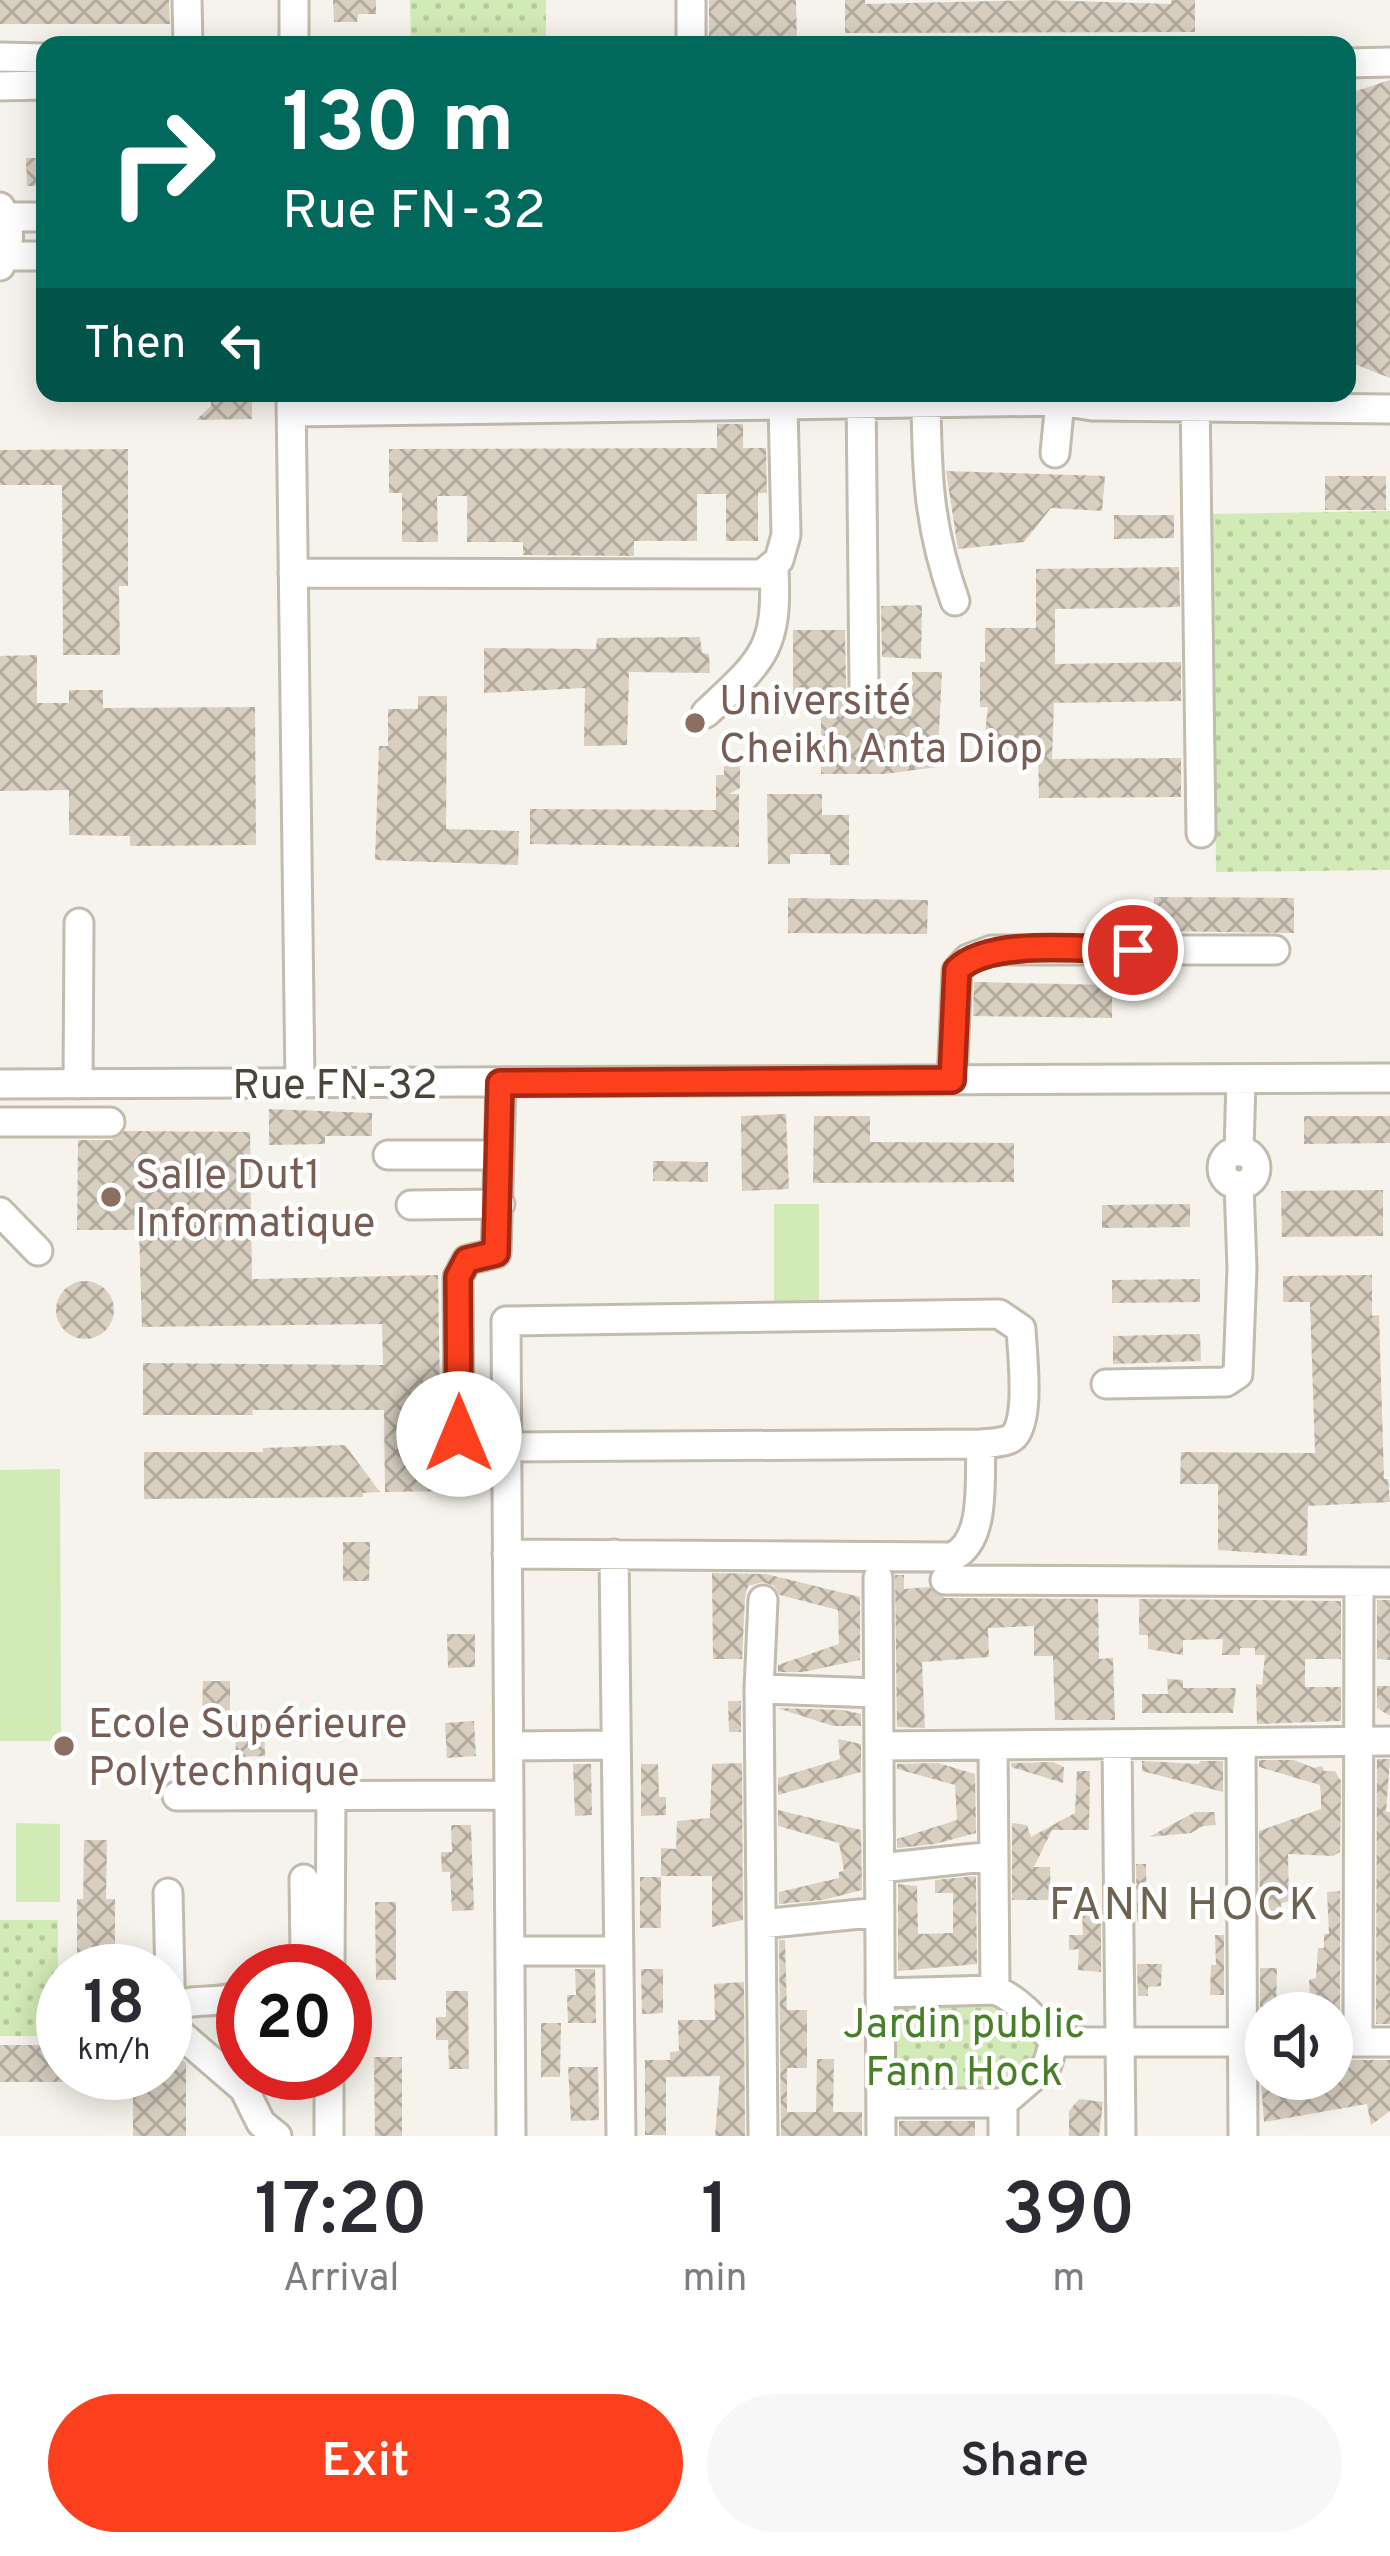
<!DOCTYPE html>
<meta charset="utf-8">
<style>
body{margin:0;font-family:Overpass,sans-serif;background:#f7f7f7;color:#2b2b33;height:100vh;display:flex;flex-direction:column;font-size:45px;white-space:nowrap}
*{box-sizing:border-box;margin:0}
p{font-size:39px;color:#7c7c81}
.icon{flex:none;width:66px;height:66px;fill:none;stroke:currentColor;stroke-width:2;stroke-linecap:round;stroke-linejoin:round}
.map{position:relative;height:2136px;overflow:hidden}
.sheet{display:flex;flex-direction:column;background:#fff;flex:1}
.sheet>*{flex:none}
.guide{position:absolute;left:36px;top:36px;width:1320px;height:366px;border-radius:24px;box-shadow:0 6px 30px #0003;background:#00695c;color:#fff;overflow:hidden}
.fabs{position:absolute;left:1245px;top:1992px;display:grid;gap:24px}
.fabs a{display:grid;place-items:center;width:108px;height:108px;border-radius:50%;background:#fff;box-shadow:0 6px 30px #0003;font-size:60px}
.speed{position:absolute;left:36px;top:1944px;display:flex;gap:24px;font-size:60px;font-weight:700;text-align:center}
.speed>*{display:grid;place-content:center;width:156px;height:156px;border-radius:50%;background:#fff;box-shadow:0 6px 30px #0003;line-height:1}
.speed small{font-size:30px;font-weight:400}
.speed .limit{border:18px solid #d22;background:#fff;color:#111}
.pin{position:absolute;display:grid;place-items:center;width:102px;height:102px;color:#fff;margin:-51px;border:6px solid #fff;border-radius:50%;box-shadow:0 3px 12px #0007}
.me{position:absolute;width:132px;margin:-66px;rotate:0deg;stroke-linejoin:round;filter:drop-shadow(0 0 9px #0008)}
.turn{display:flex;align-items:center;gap:42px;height:252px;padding:0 48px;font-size:54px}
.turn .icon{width:156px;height:156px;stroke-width:2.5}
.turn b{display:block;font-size:84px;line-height:102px}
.then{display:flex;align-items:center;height:114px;padding:0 48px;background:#0003;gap:24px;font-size:45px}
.eta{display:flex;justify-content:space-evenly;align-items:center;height:204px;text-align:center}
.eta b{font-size:72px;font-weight:600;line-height:84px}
.primary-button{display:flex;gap:24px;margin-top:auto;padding:24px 48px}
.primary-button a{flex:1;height:138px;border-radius:72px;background:#fc3f1d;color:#fff;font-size:48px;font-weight:600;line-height:138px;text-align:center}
.primary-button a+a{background:#f7f7f7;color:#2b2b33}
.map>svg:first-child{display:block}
.green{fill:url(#green-dots)}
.pitch{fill:#d2eab5}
.building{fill:url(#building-cross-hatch)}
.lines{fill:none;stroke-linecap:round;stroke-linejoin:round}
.minor-casing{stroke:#c2bbae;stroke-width:33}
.minor{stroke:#fff;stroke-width:27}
.route-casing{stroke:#a42913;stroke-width:30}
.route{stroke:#fc3f1d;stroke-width:21}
.education-dot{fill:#8d6e63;stroke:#fff;stroke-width:4.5}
.labels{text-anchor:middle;stroke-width:9;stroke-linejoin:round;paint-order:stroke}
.education-label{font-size:42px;fill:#785e54;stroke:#fff;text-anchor:start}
.street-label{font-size:42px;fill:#4b4439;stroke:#fff}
.park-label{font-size:42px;fill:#4a7f2a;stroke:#fff}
.neighbourhood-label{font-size:45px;letter-spacing:3px;fill:#6e6250;stroke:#fff}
</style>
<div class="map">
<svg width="1390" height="2136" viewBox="0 0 1390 2136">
<defs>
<pattern id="green-dots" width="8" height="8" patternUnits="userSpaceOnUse" patternTransform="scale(3)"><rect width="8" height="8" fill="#d2eab5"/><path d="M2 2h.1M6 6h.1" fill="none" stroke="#b6ca9c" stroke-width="1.8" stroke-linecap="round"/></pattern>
<pattern id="building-cross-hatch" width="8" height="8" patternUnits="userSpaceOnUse" patternTransform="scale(3)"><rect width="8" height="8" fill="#d8cfc1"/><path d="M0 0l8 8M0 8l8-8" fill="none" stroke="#b1aa9e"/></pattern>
</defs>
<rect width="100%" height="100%" fill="#f6f3ec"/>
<path class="green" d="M410,0h136v45h-135z
M1390,511v359l-174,2 -4,-358z
M0,1920h58v116h-58z
M1000,1998l44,51 -43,44 -108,-1 -5,-90z"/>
<path class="pitch" d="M774,1204h45v106h-45z
M60,1469l1,272h-61v-271z
M16,1823l44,1v78h-44z"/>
<path class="building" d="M0,0h169l1,24h-170z
M333,0h43v14h-18l-1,8h-23z
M709,0h87l1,45h-88z
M845,0h20v4l175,-4 131,4v-4h24v32l-350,1z
M1390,80v298l-43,-17v-267z
M26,158h19v28h-18z
M211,393h41v26l-56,1 15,-14z
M717,424h26v24h23l1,45h-9v48h-32v-47h-29v47h-63v15l-111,-1v-13h-56v-46h-30l1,46h-36v-49h-13v-44l328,-1z
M128,449v137h-9l1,69h-57l-1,-170h-62v-35z
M946,471l159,5 -3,35 -51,-3 -27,34 -66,7z
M1325,476h61v34h-61z
M1114,515h60v23l-60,1z
M1179,567l1,40 -125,2v55l126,-2v39l-127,2 -2,56 129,-1v39l-142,1 -1,-48 -55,-1 5,-42h-8v-45h5v-34h51v-59z
M922,605l-1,54 -39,-2 -1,-51z
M793,630h52l1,57 11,23h55v-38h30l-5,95 -53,7h-63v-79h-28z
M700,637l2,16 7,1 1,19 -81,-1 -2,73 -43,1 1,-58 -101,5v-45l112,1 1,-11z
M37,655v48h32v-13h34v18l152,-1 1,138 -126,1v-10l-61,-1v-45l-69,1v-135z
M418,696h29l-1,133 73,2 -1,34 -143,-5 4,-114h9v-37h30z
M724,766h16v22l-11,6h10v53l-209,-3v-35l186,1v-35h8z
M767,794h55v21h27v50h-19v-11h-40v10h-22z
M1154,897l140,1v35l-140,-2z
M788,898l140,2 -1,34 -139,-1z
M974,982l138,3v33l-139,-2z
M269,1109l103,4v23h-47v8l-56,1z
M786,1114l3,75 -47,2 -1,-75z
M814,1116h56v26l144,1v39l-201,1z
M1304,1116h86v27l-86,1z
M125,1131l125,1 2,147 186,-4 3,186h13l1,30 -70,1 -1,-82h-132l1,5h-110v-52l240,2 -1,-41 -240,3 -3,-97h-62l1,-90h33z
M653,1161l55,1v20l-55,-1z
M1383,1190v46l-101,1 -1,-46z
M1190,1204v23l-88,1v-23z
M1372,1275v41l7,-1 5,164h4l2,23 -82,4 -1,50 -89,-6v-66h-38l1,-32 134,1 -5,-151h-27v-26z
M1200,1279v23l-88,1v-23z
M56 1310a29 29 0 1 1 58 0a29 29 0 1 1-58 0Z
M1200,1334l1,27 -88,3v-28z
M345,1445l35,47 -17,1v4l-219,2v-47h119v-4z
M343,1542h27l-1,39h-26z
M712,1573l54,1 94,23v63l-57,12h-25v-7l61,-21 -1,-34 -58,-15 -6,-9 -11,-4 -15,4 -3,12 -3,61h-29z
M895,1575h9v14l25,-2 16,11 153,1 1,60 14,-1 2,62h-60l-2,-64h-19v-30l-46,2 1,29 -67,5 3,66 -28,-1z
M1139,1599l202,2v58h-36v28h36v34l-84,3 -1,-40 6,1 3,-30h-10v-7h-15v7h-18l1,-16 -40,1v15l-35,-6v-14h-9z
M1377,1600h13v60l-13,-1z
M447,1634h28v33l-27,1z
M1167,1679l16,1v8h53l-3,25h-91v-19h26z
M203,1681h27v31h-28z
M1377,1686h13v30l-13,-8z
M728,1701h13v31h-12z
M777,1708l66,2 18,4v12h-28z
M474,1721l2,35 -29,2 -2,-35z
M264,1722l1,34 -29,1 -1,-34z
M838,1739l23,5v28l-83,23v-17l62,-19z
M1377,1759h13l-4,53h4v212h-14z
M1259,1760h35l20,8 8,-2 2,5h11l6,10 -1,71 -7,4 -45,-2 1,47 -8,2v17l-14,2 -7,-5 -1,-86 62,-22v-11l-1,-13 -61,-18z
M1142,1761l57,3 1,-3h23v31l-81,-21z
M1053,1762l11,5 -1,16 -52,-16v-4z
M742,1763l1,157 -31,7v-51h-51v-28l15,1 1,-28 33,-3 2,-54z
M938,1763l37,11 1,59 -41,11 -38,4v-9l60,-19 -2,-35 -58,-16v-5z
M573,1764h18l1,51 -17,1z
M641,1764h17l1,33h7v18l-25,1z
M1077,1771h13l-1,59h-37l-18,37h16l1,33h-39v-77l15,2 4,12 44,-24z
M778,1810l83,20 1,60 -39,10 -44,4v-12l60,-14v-6l5,-1 -5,-28 -61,-17z
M1195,1812h19l2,13 -13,1 -12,7 -42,4z
M451,1825h20l3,85 -22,1 -2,-39h-8l-1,-20h11z
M84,1840h23l-1,59h9v72h-38v-72h6z
M1136,1864h10l1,57 -10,1z
M976,1876l1,88 -79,7v-87l19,2 1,48 35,-1v-40h-18v-13z
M640,1877h21v51h-21z
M1340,1891v133h-8v-11h-21l-2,-33 7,-2 2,-30h6v-14h5l-2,-42z
M375,1902h21v78h-20z
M1082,1915h19v57l-23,-2 1,-21 -10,1v-15h14z
M1215,1935h9v60h-14l1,-30h5z
M779,1940h6l2,70h20v58h-20v44h29l1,-53h17l-1,53h29v24h-81z
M1137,1964h25l-1,22 -13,1v9h-10z
M1260,1968h17l-1,45h-16z
M575,1969h20l1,54h-28l-1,-28h9z
M641,1969h22v44l-21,1z
M744,1982l1,154h-30l5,-60 -54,1v58h-21v-75h25v-8l9,-1 -1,-31h37l-1,-36z
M446,1991h22l1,78h-20l-1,-29h-12v-23h10z
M541,2023h20l-1,54h-19z
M0,2045h63v37h-63z
M374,2057h28v79h-27z
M165,2058h16l5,5v73h-53v-63h32z
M1332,2060h58v51l-19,14 -4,-21 -103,18 -3,-43h71z
M568,2067h30l1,53 -28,1z
M1079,2099l24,3 -4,34h-30v-25z
M899,2121h76v15h-76z"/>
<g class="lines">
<g class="minor-casing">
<path id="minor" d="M187,0l1,45
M294,0v45
M691,0v45
M0,57l45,1
M1347,63l43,-1
M0,86l45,-1
M0,207c12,20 11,39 0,59
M6,217h39
M5,256h40
M861,393l3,294
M1050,393l10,8 32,5 298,3
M1195,393l6,440
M291,398l9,685
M926,403c1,76 3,125 29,198
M292,412l768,-11 -5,52
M293,573l469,1 17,-14 7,-25 -3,-130
M706,713c58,-54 72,-64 68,-145
M952,1080l5,-109 11,-12 24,-9h283
M0,1084l1390,-6
M78,1084l1,-161
M0,1122h110
M1222 1168a17 17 0 1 1 34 0a17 17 0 1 1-34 0Z
M1239,1152l2,-73
M388,1155h111l2,-72
M411,1205l89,-1
M0,1212l38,39
M1106,1384l120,-2 12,-8 4,-106 -3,-83
M459,1434l-1,-157 9,-17 29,-7 3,-98
M507,1447l474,-3c9,-1 21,-1 29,-5 22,-10 12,-87 11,-110l-22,-15 -493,7 5,815
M507,1554l445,3c35,-16 27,-78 29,-113
M614,1554l7,582
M878,1578l3,558
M945,1580l445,2
M759,1689l119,4
M1241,1743l2,393
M1117,1744l4,392
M993,1745l2,245
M509,1746l107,-1
M879,1746l511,-5
M177,1796l332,-1
M880,1868l114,-12
M168,1893l3,133 73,63 17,34 16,13
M761,1924l119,-12
M510,1951h108
M283,1971l22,-15 -1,-77
M330,1971l1,-175
M880,1993l115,-3c25,10 42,32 59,52l-7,23 -44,38h-122
M170,2009c21,-13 50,-3 73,-15
M1054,2042h212
M1332,2042h58
M1358,2042l1,-460
M329,2136v-63
M763,2136l-4,-447 4,-89
M1003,2136v-33"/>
</g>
<use href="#minor" class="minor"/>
</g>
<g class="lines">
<g class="route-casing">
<path id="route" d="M459,1434l-1,-157 9,-17 29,-7 4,-170 452,-3 5,-110c33,-33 130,-20 176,-20"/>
</g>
<use href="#route" class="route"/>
</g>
<g class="education-dot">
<circle cx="695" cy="723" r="12"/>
<circle cx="111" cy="1197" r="12"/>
<circle cx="64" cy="1746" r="12"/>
</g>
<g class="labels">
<g class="education-label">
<text x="719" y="714">Université<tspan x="719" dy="48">Cheikh Anta Diop</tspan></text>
<text x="135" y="1188">Salle Dut1<tspan x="135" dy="48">Informatique</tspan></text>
<text x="88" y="1737">Ecole Supérieure<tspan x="88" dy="48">Polytechnique</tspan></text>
</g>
<g class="street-label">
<text x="335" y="1098">Rue FN-32</text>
</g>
<g class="park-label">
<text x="964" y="2037">Jardin public<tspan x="964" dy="48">Fann Hock</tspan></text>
</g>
<g class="neighbourhood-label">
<text x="1185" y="1919">FANN HOCK</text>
</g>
</g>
</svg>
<div class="fabs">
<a><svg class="icon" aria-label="sound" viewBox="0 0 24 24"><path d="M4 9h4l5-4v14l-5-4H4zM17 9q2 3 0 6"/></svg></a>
</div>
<div class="speed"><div>18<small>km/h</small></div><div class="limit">20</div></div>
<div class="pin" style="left:1133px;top:950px;background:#d93025"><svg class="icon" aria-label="arrive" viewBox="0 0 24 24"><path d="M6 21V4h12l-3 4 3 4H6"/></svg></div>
<svg class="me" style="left:459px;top:1434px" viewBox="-20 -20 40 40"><circle r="19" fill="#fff"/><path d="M0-13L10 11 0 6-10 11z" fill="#fc3f1d"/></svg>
<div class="guide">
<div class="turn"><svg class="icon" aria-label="right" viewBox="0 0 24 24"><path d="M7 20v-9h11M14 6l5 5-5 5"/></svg><div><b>130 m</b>Rue FN-32</div></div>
<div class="then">Then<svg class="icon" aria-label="left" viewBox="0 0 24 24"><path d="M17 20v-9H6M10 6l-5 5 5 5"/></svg></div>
</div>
</div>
<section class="sheet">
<div class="eta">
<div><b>17:20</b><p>Arrival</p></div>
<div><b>1</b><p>min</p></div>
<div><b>390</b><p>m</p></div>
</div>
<div class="primary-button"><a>Exit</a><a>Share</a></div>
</section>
